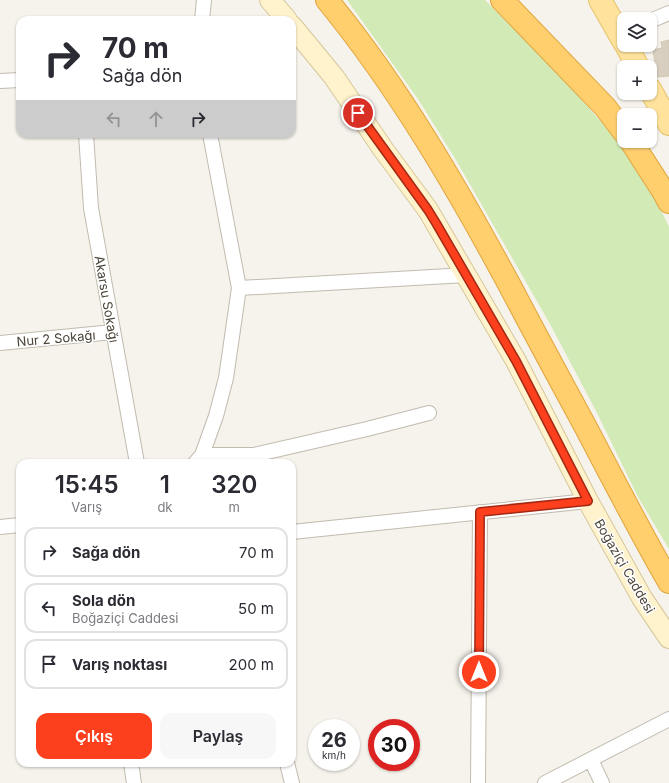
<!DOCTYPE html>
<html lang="tr">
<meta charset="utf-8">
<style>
body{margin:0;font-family:Inter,sans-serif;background:#f7f7f7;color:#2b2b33;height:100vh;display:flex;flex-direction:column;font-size:15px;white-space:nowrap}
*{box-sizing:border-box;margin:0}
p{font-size:13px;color:#7c7c81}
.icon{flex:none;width:22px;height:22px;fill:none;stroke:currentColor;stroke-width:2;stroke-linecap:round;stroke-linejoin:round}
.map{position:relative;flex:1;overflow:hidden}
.sheet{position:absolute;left:16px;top:459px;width:280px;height:308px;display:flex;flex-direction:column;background:#fff;border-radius:12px;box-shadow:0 1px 3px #0004}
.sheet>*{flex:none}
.guide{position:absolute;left:16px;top:16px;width:280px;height:122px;border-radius:12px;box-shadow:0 1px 3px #0004;background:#fff;color:#2b2b33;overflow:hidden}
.fabs{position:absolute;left:617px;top:12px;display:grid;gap:8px}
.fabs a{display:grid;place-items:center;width:40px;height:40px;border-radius:8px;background:#fff;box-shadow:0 1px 3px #0004;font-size:20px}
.speed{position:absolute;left:308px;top:719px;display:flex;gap:8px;font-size:20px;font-weight:700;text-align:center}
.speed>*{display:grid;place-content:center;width:52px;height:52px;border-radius:50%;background:#fff;box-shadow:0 1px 3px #0004;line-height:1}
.speed small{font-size:10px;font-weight:400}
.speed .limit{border:6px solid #d22;background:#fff;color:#111}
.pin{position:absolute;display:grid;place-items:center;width:34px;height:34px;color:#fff;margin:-17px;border:2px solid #fff;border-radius:50%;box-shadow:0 1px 4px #0007}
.me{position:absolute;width:44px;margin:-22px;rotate:0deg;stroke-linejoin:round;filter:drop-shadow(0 0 3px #0008)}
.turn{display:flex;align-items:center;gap:14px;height:84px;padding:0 20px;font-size:18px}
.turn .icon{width:52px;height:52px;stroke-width:2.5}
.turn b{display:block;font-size:28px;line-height:34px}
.lanes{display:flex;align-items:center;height:38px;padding:0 20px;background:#0003;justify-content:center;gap:20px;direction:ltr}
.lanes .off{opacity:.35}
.eta{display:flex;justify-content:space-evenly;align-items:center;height:68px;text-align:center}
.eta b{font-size:24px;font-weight:600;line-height:28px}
.action{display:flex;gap:8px;margin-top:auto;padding:8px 20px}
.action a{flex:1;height:46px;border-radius:12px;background:#fc3f1d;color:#fff;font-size:16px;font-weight:600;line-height:46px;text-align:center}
.action a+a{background:#f7f7f7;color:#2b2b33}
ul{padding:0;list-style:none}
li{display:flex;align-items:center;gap:12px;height:50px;margin:0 8px 6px;padding:0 12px;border:2px solid #e1e1e2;border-radius:12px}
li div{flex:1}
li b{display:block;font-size:15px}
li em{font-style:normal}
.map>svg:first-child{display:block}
.green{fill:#d2eab5}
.building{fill:#d8cfc1;stroke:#d3c7b4}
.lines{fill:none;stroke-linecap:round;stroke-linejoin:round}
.street-casing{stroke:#c2bbae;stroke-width:16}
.secondary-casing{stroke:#d6c79b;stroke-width:22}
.primary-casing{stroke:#e6c16a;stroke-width:24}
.highway-casing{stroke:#e0a43c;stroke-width:24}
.street{stroke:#fff;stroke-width:14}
.secondary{stroke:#fff3cd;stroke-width:20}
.primary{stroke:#ffe39c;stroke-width:22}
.highway{stroke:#ffcf6e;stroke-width:22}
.route-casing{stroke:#a42913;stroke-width:10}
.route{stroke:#fc3f1d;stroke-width:7}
.labels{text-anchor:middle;stroke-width:3;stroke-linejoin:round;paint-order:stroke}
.street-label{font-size:13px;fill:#4b4439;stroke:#fff}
</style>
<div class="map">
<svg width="669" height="783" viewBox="0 0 669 783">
<rect width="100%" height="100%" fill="#f6f3ec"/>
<path class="green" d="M347,0h138l89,91 48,55 39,64 8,17v322l-31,-52 -42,-86 -46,-87 -94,-164 -38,-61z"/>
<path class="building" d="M669,40v36l-12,1 -4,-27 9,-2 -1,-6z"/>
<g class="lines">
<g class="street-casing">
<path id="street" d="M202,20l2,-20
M650,21l19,-8
M0,81l20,-1
M86,134l5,74 46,255
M239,288l227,-13
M0,343l113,-11
M202,455h52l113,-26 62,-16
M195,463l7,-8 14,-39 10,-38 13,-90 -29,-154
M0,527l20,-2
M292,532l296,-31
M591,760l11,23
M131,763l3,20
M287,763l5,20
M478,783l2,-271
M545,783l124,-64"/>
</g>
<g class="secondary-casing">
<path id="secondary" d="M270,0l17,20
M292,26l42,51 49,72 45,61 88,151 72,140 54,97 27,40"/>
</g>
<g class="primary-casing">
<path id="primary" d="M600,0l24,42
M626,45l12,22
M650,89l19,35"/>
</g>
<g class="highway-casing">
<path id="highway" d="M327,0c72,88 129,186 183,286 24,46 49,92 74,138 28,53 55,106 85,158
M502,0l103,107 19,25
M631,141l32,50 6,11"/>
</g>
<use href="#street" class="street"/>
<use href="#secondary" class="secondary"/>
<use href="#primary" class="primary"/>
<use href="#highway" class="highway"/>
</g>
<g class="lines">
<g class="route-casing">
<path id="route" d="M358,113l70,97 8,13 80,138 72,140 -108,11 -1,160"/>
</g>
<use href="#route" class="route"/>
</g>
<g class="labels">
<g class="street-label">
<text transform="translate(107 299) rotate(80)" y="5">Akarsu Sokağı</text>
<text transform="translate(56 338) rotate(-5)" y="5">Nur 2 Sokağı</text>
<text transform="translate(625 566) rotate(60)" y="5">Boğaziçi Caddesi</text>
</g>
</g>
</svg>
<div class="fabs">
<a><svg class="icon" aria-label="layers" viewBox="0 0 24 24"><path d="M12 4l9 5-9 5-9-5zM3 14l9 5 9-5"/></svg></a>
<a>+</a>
<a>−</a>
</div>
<div class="speed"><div>26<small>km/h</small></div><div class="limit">30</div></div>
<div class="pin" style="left:358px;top:113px;background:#d93025"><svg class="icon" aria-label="arrive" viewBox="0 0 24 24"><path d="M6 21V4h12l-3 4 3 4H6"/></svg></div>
<svg class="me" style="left:479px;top:672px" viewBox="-20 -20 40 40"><circle r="17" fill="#fc3f1d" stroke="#fff" stroke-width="3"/><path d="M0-11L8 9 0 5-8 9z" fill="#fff"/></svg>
<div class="guide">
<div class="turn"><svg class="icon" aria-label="right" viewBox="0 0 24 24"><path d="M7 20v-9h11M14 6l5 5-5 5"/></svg><div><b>70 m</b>Sağa dön</div></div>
<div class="lanes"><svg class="icon off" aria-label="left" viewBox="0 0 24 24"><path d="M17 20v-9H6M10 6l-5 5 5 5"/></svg><svg class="icon off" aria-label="ahead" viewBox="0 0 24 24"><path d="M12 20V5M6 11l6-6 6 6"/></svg><svg class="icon" aria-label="right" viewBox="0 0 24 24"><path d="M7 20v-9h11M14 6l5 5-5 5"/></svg></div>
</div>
<section class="sheet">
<div class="eta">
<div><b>15:45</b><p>Varış</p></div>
<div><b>1</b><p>dk</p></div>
<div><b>320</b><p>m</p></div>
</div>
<ul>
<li><svg class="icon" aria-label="right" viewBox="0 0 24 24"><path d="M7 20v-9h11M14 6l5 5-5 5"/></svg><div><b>Sağa dön</b></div><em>70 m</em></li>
<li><svg class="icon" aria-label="left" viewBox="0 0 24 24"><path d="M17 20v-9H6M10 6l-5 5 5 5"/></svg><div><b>Sola dön</b><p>Boğaziçi Caddesi</p></div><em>50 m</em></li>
<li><svg class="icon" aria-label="arrive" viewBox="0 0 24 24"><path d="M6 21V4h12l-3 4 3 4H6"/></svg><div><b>Varış noktası</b></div><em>200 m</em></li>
</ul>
<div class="action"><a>Çıkış</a><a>Paylaş</a></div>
</section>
</div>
